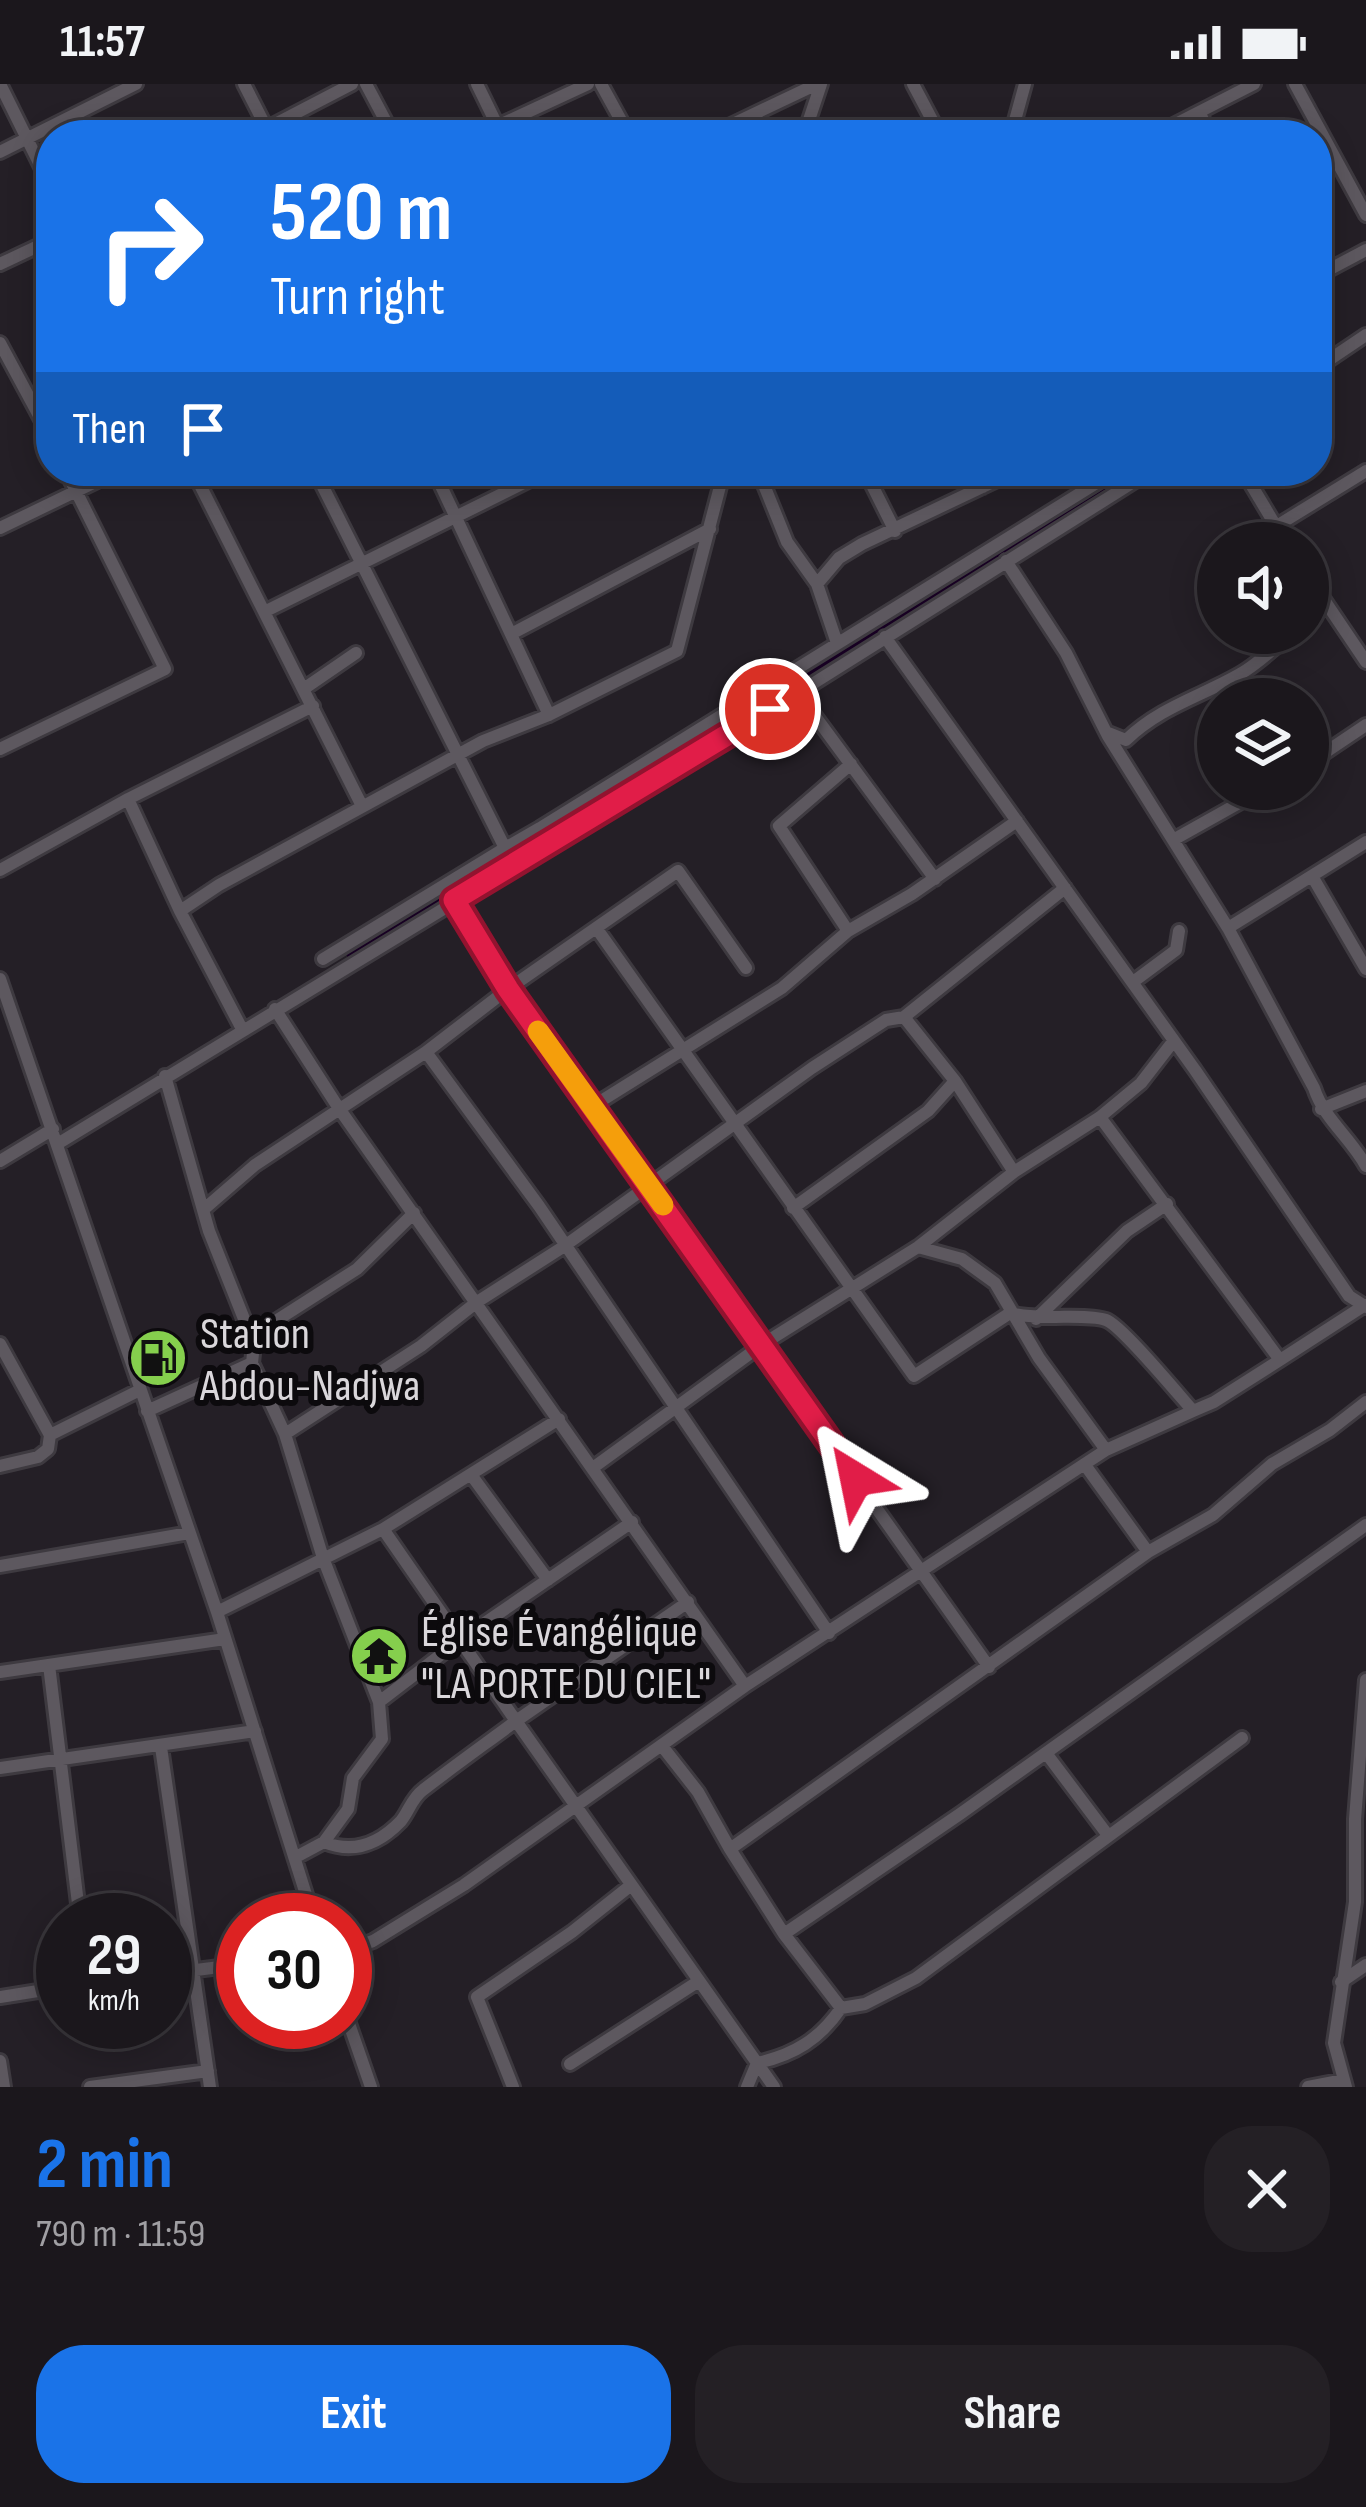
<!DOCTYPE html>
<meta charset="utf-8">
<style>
body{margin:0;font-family:"Sofia Sans Condensed",sans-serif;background:#242025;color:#f1f3f6;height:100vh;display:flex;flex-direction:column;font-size:45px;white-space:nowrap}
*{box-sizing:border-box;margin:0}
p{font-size:39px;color:#a09fa3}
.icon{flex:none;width:66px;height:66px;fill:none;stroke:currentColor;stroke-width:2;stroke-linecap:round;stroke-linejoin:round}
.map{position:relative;height:2003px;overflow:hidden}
.sheet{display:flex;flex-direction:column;background:#1b171c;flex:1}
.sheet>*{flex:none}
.top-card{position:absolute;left:36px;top:36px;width:1296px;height:366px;border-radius:48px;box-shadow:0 6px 30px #0003,0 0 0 3px #39363b;background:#1a73e8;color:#fff;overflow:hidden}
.buttons{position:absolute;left:1197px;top:438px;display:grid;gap:24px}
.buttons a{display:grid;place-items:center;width:132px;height:132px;border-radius:50%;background:#1b171c;box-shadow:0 6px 30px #0003,0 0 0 3px #39363b;font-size:60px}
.speed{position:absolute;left:36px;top:1809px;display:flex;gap:24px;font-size:60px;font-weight:700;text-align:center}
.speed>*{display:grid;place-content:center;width:156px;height:156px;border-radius:50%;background:#1b171c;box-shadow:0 6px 30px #0003,0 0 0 3px #39363b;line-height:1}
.speed small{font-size:30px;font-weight:400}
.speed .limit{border:18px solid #d22;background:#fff;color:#111}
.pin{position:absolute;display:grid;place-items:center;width:102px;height:102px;color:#fff;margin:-51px;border:6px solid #fff;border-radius:50%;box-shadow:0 3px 12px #0007}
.me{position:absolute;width:132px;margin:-66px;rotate:325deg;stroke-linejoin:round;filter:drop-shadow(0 0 9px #0008)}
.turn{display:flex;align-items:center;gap:42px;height:252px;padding:0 36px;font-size:54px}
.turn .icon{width:156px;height:156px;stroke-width:2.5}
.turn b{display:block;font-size:84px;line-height:102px}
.then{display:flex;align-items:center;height:114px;padding:0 36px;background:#0003;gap:24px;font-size:45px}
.round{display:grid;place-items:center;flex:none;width:126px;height:126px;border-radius:48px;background:#242025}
.summary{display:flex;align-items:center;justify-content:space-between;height:204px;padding:0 36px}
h1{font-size:72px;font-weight:700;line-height:90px;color:#1a73e8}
.primary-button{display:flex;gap:24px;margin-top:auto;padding:24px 36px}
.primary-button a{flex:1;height:138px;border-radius:48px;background:#1a73e8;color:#fff;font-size:48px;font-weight:700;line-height:138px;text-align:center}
.primary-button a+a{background:#242025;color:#f1f3f6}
.status{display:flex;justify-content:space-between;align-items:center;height:84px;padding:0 60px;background:#1b171c;direction:ltr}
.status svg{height:33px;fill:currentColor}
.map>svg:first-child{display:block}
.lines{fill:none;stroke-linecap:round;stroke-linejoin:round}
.canal{stroke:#170022;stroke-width:9}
.minor-casing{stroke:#3e3a40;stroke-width:18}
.minor{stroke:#5d585f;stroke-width:12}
.route-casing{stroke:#92132f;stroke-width:30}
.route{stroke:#e11d48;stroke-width:21}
.slow{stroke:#f59e0b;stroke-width:21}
.labels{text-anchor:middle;stroke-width:12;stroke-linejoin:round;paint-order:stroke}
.poi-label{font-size:45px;fill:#dad7db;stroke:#0c0a0d;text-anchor:start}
</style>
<div class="status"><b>11:57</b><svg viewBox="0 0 49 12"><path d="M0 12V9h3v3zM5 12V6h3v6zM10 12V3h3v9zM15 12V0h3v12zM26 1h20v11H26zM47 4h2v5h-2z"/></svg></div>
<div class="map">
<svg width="1366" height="2003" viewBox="0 0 1366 2003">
<rect width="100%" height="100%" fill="#241f26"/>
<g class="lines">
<path class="canal" d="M637,694l495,-304
M548,748l83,-50
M351,870l187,-115"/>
<g class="minor-casing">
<path id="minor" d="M0,0l51,103
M244,0l23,45
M366,0l27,51
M477,0l20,41
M601,0l28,51
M913,0l27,51
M1295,0l71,131
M1199,28l12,23
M254,51l98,-51
M478,51l110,-51
M710,51l107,-51
M804,51l17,-51
M1011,51l14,-51
M1154,51l100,-51
M0,68l136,-68
M0,180l51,-24
M1317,192l49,-26
M0,259l51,95
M1317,284l49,-33
M193,387l169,335
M315,387l190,377 35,-20
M434,387l115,244
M753,387l11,14 23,57 30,42 20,59
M865,387l30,60
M975,387l8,16
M1243,387l43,72
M1275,443l91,-56
M0,444l118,-57
M1006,477l60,92 42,83 120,192 86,160c10,31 36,49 52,78
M1308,492l58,86
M817,500l22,-26 23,-14 154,-73
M266,527l282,-140
M1308,536l19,-16
M513,549l197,-104
M885,553l310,433 154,226 17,11
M305,604l51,-35
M798,609l137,186
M1106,648l20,8c34,-33 74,-43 114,-66 18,-10 35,-27 52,-41
M0,665l165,-80 -99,-198
M1308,680l58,-39
M128,715l52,112 62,118
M1173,756l91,-51
M549,759l-9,-15 576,-357
M0,786l128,-71 185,-93
M1312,792l54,93
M454,816l54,89 481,678
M180,827l39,-26 264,-144 66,-26 128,-64 47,-180
M1228,844l138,-86
M597,845l317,447 96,-63c30,8 76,0 96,7 15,5 72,74 87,91l21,-9 66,-42
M848,847l-69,-105 72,-62
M323,875l182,-111
M0,895l217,633 97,308
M1133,898l43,-32 3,-19
M275,925l63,98 407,579 -281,199 -91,56 -28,10
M904,933l51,64 59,91
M426,968l113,154 290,427
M165,992l44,155 45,113 -2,19 33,71 38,124 56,144
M593,1022l189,-118 66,-57 64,-37 105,-73
M1321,1025l45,-18
M1100,1033l180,243 85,-55
M59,1059l739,-450 353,-222
M0,1077l53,-32
M793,1124l135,-97 27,-30
M203,1126l52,-45 171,-113 82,-63 170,-118 68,97
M918,1163l44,12 33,24 44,75 67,92
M1036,1235l91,-88 40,-27
M0,1260l50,91 -2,14 -10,8 -38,9
M254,1260l17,-20 86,-55 57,-56
M147,1327l105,-48
M285,1350l136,-88 56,-44 86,-55 249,-179 74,-48 18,-3 161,-129
M50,1351l90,-45
M1085,1381l63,87
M594,1383l169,-123 155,-97 96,-75 86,-55 41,-34 31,-40
M472,1392l76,104
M0,1482l189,-33
M688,1518l-172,119 258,366
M217,1528l166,-83 176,-110
M49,1581l31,255
M0,1588l225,-33
M745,1602l361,-236 87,-39
M1242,1654l-326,240 -51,26 -24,4 -57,-74 -54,-85 418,-297 65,-37 59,-51 58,-34 36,-28
M662,1662l36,46 32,57
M161,1663l49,340
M1046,1669l61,81
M0,1684l255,-37
M324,1758l24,-33 5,-31 29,-39 -3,-37 81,-62 172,-118
M296,1773l28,-15c29,12 55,2 77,-21 8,-10 11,-23 22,-31 31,-24 62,-46 93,-69l-133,-192
M784,1850l176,-120 406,-289
M165,1890l78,-10
M1341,1898l25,-17
M0,1913l63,-10
M345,1928l26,75
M0,1977l4,26
M570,1980l129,-83
M90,2003l118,-16
M513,2003l-36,-90 95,-65 58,-46
M747,2003l10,-24c37,-8 63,-24 84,-55
M1308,2003l36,-7
M1346,2003l-12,-44 21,-141v-83l11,-139"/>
</g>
<use href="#minor" class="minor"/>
</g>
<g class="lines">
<g class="route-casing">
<path id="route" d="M770,625l-316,191 54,89 348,490"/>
</g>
<use href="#route" class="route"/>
<path class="slow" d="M538,947l125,174"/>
</g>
<defs>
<g id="fuel-disc" transform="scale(3)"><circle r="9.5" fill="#85cf4d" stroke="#0c0a0d"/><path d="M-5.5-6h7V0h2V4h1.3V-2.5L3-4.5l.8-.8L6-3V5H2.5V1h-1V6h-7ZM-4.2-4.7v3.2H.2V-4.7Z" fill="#111"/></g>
<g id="temple-disc" transform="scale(3)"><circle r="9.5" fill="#85cf4d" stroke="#0c0a0d"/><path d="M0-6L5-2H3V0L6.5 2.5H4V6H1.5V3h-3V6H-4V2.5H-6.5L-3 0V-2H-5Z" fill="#111"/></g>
</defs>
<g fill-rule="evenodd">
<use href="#fuel-disc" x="158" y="1274"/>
<use href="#temple-disc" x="379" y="1572"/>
</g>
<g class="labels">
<g class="poi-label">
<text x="200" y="1264">Station<tspan x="200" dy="52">Abdou-Nadjwa</tspan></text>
<text x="421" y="1562">Église Évangélique<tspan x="421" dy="52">"LA PORTE DU CIEL"</tspan></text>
</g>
</g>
</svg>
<div class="buttons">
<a><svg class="icon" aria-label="sound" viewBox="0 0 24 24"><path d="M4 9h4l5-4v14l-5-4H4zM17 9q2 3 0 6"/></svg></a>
<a><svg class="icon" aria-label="layers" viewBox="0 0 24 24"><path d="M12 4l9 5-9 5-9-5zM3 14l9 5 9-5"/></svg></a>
</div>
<div class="speed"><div>29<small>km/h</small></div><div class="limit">30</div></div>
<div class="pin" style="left:770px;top:625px;background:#d93025"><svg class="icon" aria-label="arrive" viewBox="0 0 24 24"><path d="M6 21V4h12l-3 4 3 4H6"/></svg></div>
<svg class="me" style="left:856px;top:1395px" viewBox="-20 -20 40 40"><path d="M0-17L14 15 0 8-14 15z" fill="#e11d48" stroke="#fff" stroke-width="4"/></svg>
<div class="top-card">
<div class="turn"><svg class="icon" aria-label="right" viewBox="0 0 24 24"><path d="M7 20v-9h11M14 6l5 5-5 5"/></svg><div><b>520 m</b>Turn right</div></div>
<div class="then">Then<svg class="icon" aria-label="arrive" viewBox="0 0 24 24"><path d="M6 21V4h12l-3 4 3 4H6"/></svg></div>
</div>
</div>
<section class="sheet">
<div class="summary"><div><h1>2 min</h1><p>790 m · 11:59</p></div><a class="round"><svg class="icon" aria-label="close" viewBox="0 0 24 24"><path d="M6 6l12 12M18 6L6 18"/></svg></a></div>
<div class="primary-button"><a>Exit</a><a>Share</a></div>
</section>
